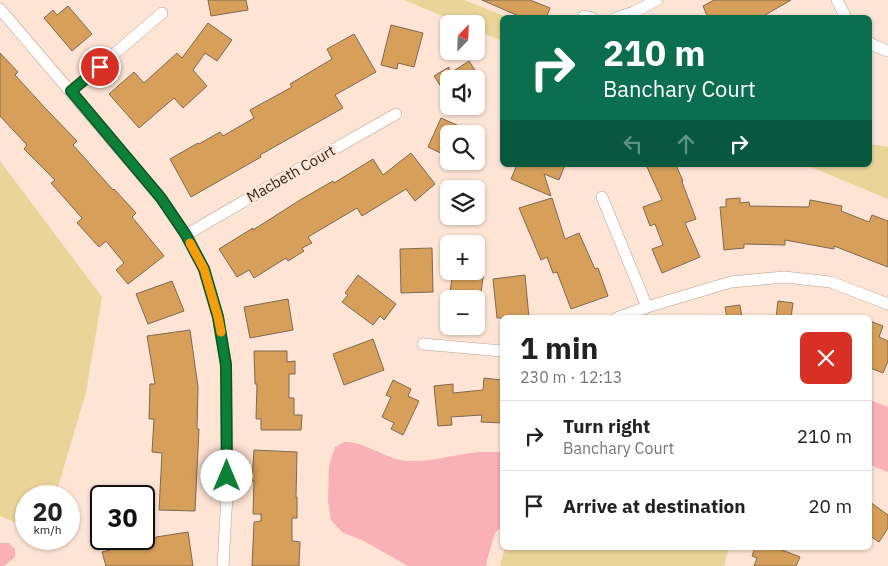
<!DOCTYPE html>
<meta charset="utf-8">
<style>
body{margin:0;font-family:"IBM Plex Sans",sans-serif;background:#f2f2f2;color:#222;height:100vh;display:flex;flex-direction:column;font-size:19px;white-space:nowrap}
*{box-sizing:border-box;margin:0}
p{font-size:16px;color:#767676}
.icon{flex:none;width:28px;height:28px;fill:none;stroke:currentColor;stroke-width:2;stroke-linecap:round;stroke-linejoin:round}
.map{position:relative;flex:1;overflow:hidden}
.panel{position:absolute;left:500px;top:315px;width:372px;height:235px;display:flex;flex-direction:column;background:#fff;border-radius:8px;box-shadow:0 1px 4px #0004}
.panel>*{flex:none}
.banner{position:absolute;left:500px;top:15px;width:372px;height:152px;border-radius:8px;box-shadow:0 1px 4px #0004;background:#0b6e4f;color:#fff;overflow:hidden}
.needle{width:32px;rotate:23deg}
.controls{position:absolute;left:440px;top:15px;display:grid;gap:10px}
.controls a{display:grid;place-items:center;width:45px;height:45px;border-radius:8px;background:#fff;box-shadow:0 1px 4px #0004;font-size:25px}
.speed{position:absolute;left:15px;top:485px;display:flex;gap:10px;font-size:25px;font-weight:700;text-align:center}
.speed>*{display:grid;place-content:center;width:65px;height:65px;border-radius:50%;background:#fff;box-shadow:0 1px 4px #0004;line-height:1}
.speed small{font-size:12px;font-weight:400}
.speed .limit{border:2px solid #111;border-radius:8px;background:#fff;color:#111}
.pin{position:absolute;display:grid;place-items:center;width:42px;height:42px;color:#fff;margin:-21px;border:2px solid #fff;border-radius:50%;box-shadow:0 1px 5px #0007}
.me{position:absolute;width:55px;margin:-28px;rotate:0deg;stroke-linejoin:round;filter:drop-shadow(0 0 4px #0008)}
.turn{display:flex;align-items:center;gap:18px;height:105px;padding:0 20px;font-size:22px}
.turn .icon{width:65px;height:65px;stroke-width:2.5}
.turn b{display:block;font-size:35px;line-height:42px}
.lanes{display:flex;align-items:center;height:48px;padding:0 20px;background:#0003;justify-content:center;gap:25px;direction:ltr}
.lanes .off{opacity:.35}
.round{display:grid;place-items:center;flex:none;width:52px;height:52px;border-radius:8px;background:#f2f2f2}
.summary{display:flex;align-items:center;justify-content:space-between;height:85px;padding:0 20px}
h1{font-size:30px;font-weight:800;line-height:38px}
ul{padding:0;list-style:none}
li{display:flex;align-items:center;gap:15px;height:70px;padding:0 20px;border-top:1px solid #e0e0e0}
li div{flex:1}
li b{display:block;font-size:19px}
li em{font-style:normal}
.map>svg:first-child{display:block}
.green{fill:#ead497}
.water{fill:#fab0b7}
.building{fill:#d79f5a;stroke:#7e6952}
.lines{fill:none;stroke-linecap:round;stroke-linejoin:round}
.minor-casing{stroke:#bd9f8d;stroke-width:12}
.minor{stroke:#fff;stroke-width:11}
.route-casing{stroke:#085324;stroke-width:12}
.route{stroke:#0d8037;stroke-width:9}
.slow{stroke:#f59e0b;stroke-width:9}
.labels{text-anchor:middle;stroke-width:5;stroke-linejoin:round;paint-order:stroke}
.street-label{font-size:15px;fill:#31251e;stroke:#fee4d5}
</style>
<div class="map">
<svg width="888" height="566" viewBox="0 0 888 566">
<rect width="100%" height="100%" fill="#fee4d5"/>
<path class="green" d="M404,0h60l43,17 -5,1v23l-26,-11v-6h-14z
M870,144l18,3v52l-82,-34h64z
M0,161l102,136 -16,95 -28,95 4,9h-36v31l-26,-11z
M505,548h222l1,2 -4,16h-224z"/>
<path class="water" d="M870,400l18,7v65l-18,-7z
M344,442c23,-1 42,19 66,19 23,1 46,-7 69,-9 8,0 16,0 23,0v74l-7,7 -8,27 -1,6h-78l-46,-26 -19,-7 -12,-13 -3,-19 1,-35 6,-19z
M0,543h9l6,6v8l-11,9h-4z"/>
<path class="building" d="M208,0h38l2,10 -37,6z
M482,0h48l20,8 -4,10h-23z
M714,0h77l-31,18h-52l-5,-12z
M68,6l24,28 -20,17 -28,-33 9,-8 4,5z
M208,23l24,17 -15,21 -12,-8 -12,17 14,16 -24,22 -9,-10 -35,30 -30,-34 25,-22 10,11 33,-30 5,5z
M391,25l32,8 -9,34 -16,-4 -1,6 -16,-4z
M354,34l22,38 -41,23 8,13 -83,47 1,2 -70,40 -21,-38 28,-16 1,1 21,-12 3,4 31,-18 -4,-8 42,-23 -2,-3 42,-25 -5,-10z
M0,53l18,19 -3,3 31,34 31,32 -4,4 40,45 1,-1 22,24 -4,4 32,39 -36,28 -12,-14 8,-7 -18,-22 -7,6 -22,-24 5,-5 -31,-35 4,-3 -31,-31 3,-4 -27,-29z
M469,61l12,18h-32v20l-15,-23 15,-9v7z
M441,118l36,16h-28v23l-21,-10z
M411,153l24,31 -20,17 -9,-12 -44,27 -5,-8 -49,29 4,6 -10,5 2,3 -16,10 -2,-3 -32,20 -5,-8 -12,7 -18,-28 34,-21v2l47,-30 33,-19 1,2 39,-24 10,16z
M517,165h48l-6,15 -15,-6 7,22 -40,-17z
M646,165h30l7,16 -1,1 14,37 -11,4 15,34 -38,16 -10,-24 11,-4 -8,-21 -5,2 -7,-19 19,-7z
M552,198l13,41 14,-6 16,36 3,-1 10,28 -37,13 -14,-37 -4,1 -6,-16 -6,3 -22,-52z
M740,198v5l9,-1 1,4 59,1 1,-7 32,6 -1,5 28,11 3,-7 16,6v46l-54,-21v3l-49,-9v5l-41,-1v4l-20,2 -4,-43h6v-8z
M432,248l1,44 -32,1 -1,-44z
M453,271h31l-4,28h-31z
M358,275l38,29 -12,16 -4,-4 -7,9 -31,-23 6,-7 -3,-2z
M525,275l4,43h-32l-4,-39z
M172,281l12,30 -36,13 -12,-30z
M288,299l5,31 -43,8 -6,-31z
M778,301l15,2 -2,15h-15z
M740,305l2,13h-15l-2,-11z
M870,321l13,5 -4,11 9,4v20l-5,12 -13,-5z
M190,330l8,57 -1,42h2l-4,82 -36,-1 3,-57 -10,-1 2,-33h-5l1,-35h5l-8,-48z
M373,339l11,31 -40,15 -11,-31z
M254,351h33v11l8,-1v13h-6v24h5v17h8l-1,15h-40v-11h-5l1,-35h-2z
M484,378l18,2v43l-21,-1 1,-7 -31,2 1,8 -14,1 -4,-40 19,-2v9l30,-3z
M393,380l18,9 -3,7 11,5 -16,34 -12,-6 3,-6 -12,-6 9,-20 -5,-2z
M254,450l43,2 -1,45h1v21h-5v23l8,1 -1,24h-47l2,-44 7,-1v-7h-8l1,-33h-2z
M870,502l18,13v13l-9,14 -9,-6z
M188,532l5,34h-87l-4,-14 54,-14v-1z
M755,548h22l23,9 -4,9h-42l3,-8 -5,-2z"/>
<g class="lines">
<g class="minor-casing">
<path id="minor" d="M837,0l9,18
M0,9l161,189 25,37 18,34 14,48 8,48 1,130 -4,71
M584,16l8,2
M616,18l18,-6 23,-12
M870,43l5,3 13,5
M71,91l91,-78
M602,197l45,110
M186,235l111,-65 99,-56
M617,318l30,-11 84,-25 53,-5 47,5 57,22
M423,344l79,7"/>
</g>
<use href="#minor" class="minor"/>
</g>
<g class="lines">
<g class="route-casing">
<path id="route" d="M100,67l-29,24 90,107 25,37 18,34 14,48 8,48 1,111"/>
</g>
<use href="#route" class="route"/>
<path class="slow" d="M190,243l14,26 14,48 3,15"/>
</g>
<g class="labels">
<g class="street-label">
<text transform="translate(291 174) rotate(-30)" y="5">Macbeth Court</text>
</g>
</g>
</svg>
<div class="controls">
<a><svg class="needle" viewBox="-14 -14 28 28"><path d="M0-13l5 13h-10z" fill="#e53935"/><path d="M0 13l5-13h-10z" fill="#767676"/></svg></a>
<a><svg class="icon" aria-label="sound" viewBox="0 0 24 24"><path d="M4 9h4l5-4v14l-5-4H4zM17 9q2 3 0 6"/></svg></a>
<a><svg class="icon" aria-label="search" viewBox="0 0 24 24"><circle cx="10" cy="10" r="6"/><path d="M15 15l6 6"/></svg></a>
<a><svg class="icon" aria-label="layers" viewBox="0 0 24 24"><path d="M12 4l9 5-9 5-9-5zM3 14l9 5 9-5"/></svg></a>
<a>+</a>
<a>−</a>
</div>
<div class="speed"><div>20<small>km/h</small></div><div class="limit">30</div></div>
<div class="pin" style="left:100px;top:67px;background:#d93025"><svg class="icon" aria-label="arrive" viewBox="0 0 24 24"><path d="M6 21V4h12l-3 4 3 4H6"/></svg></div>
<svg class="me" style="left:227px;top:476px" viewBox="-20 -20 40 40"><circle r="19" fill="#fff"/><path d="M0-13L10 11 0 6-10 11z" fill="#0d8037"/></svg>
<div class="banner">
<div class="turn"><svg class="icon" aria-label="right" viewBox="0 0 24 24"><path d="M7 20v-9h11M14 6l5 5-5 5"/></svg><div><b>210 m</b>Banchary Court</div></div>
<div class="lanes"><svg class="icon off" aria-label="left" viewBox="0 0 24 24"><path d="M17 20v-9H6M10 6l-5 5 5 5"/></svg><svg class="icon off" aria-label="ahead" viewBox="0 0 24 24"><path d="M12 20V5M6 11l6-6 6 6"/></svg><svg class="icon" aria-label="right" viewBox="0 0 24 24"><path d="M7 20v-9h11M14 6l5 5-5 5"/></svg></div>
</div>
<section class="panel">
<div class="summary"><div><h1>1 min</h1><p>230 m · 12:13</p></div><a class="round" style="background:#d93025;color:#fff"><svg class="icon" aria-label="close" viewBox="0 0 24 24"><path d="M6 6l12 12M18 6L6 18"/></svg></a></div>
<ul>
<li><svg class="icon" aria-label="right" viewBox="0 0 24 24"><path d="M7 20v-9h11M14 6l5 5-5 5"/></svg><div><b>Turn right</b><p>Banchary Court</p></div><em>210 m</em></li>
<li><svg class="icon" aria-label="arrive" viewBox="0 0 24 24"><path d="M6 21V4h12l-3 4 3 4H6"/></svg><div><b>Arrive at destination</b></div><em>20 m</em></li>
</ul>
</section>
</div>
